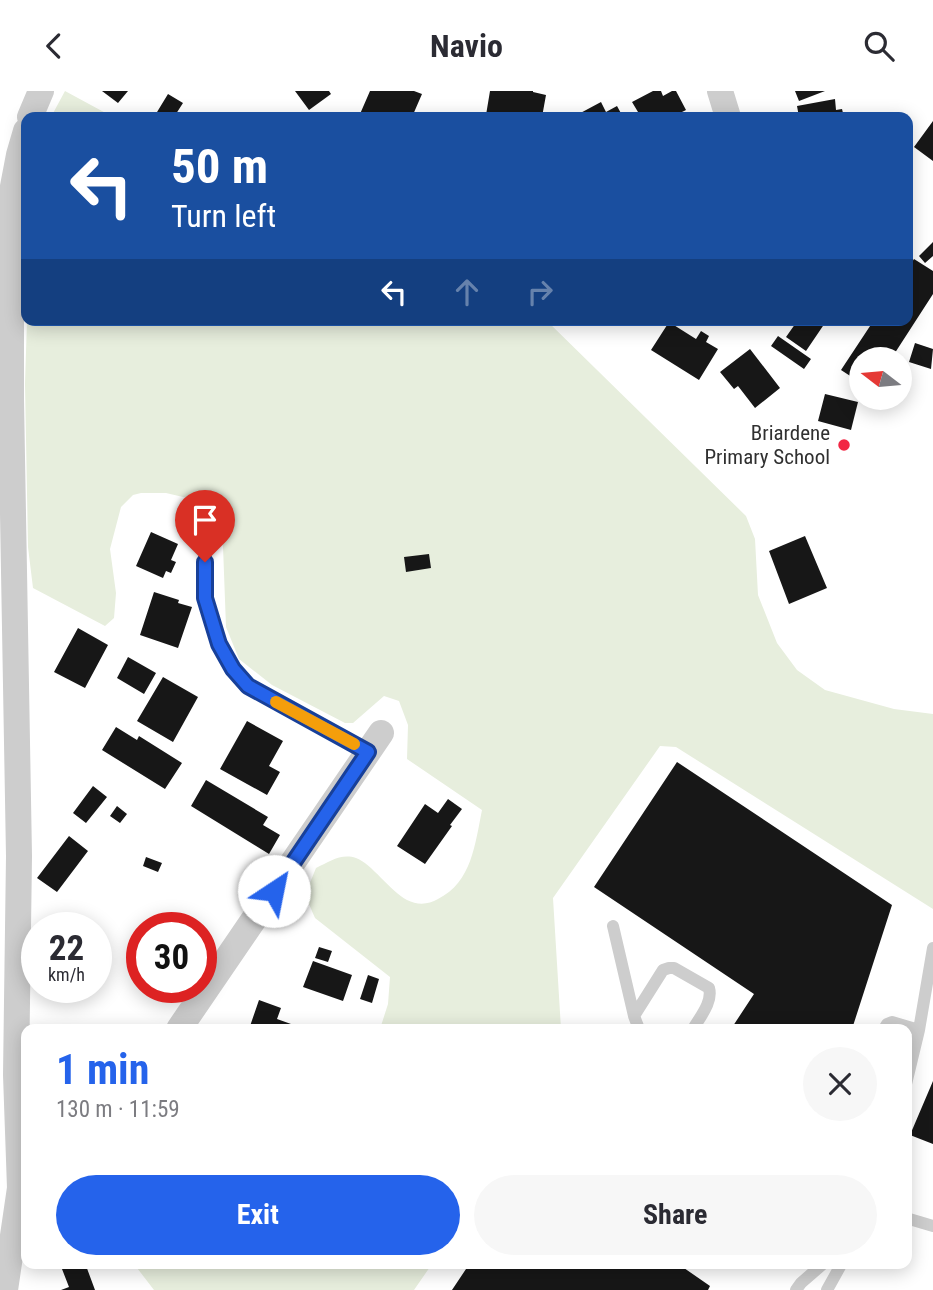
<!DOCTYPE html>
<meta charset="utf-8">
<style>
body{margin:0;font-family:"Roboto Condensed",sans-serif;background:#f7f7f7;color:#2b2b33;height:100vh;display:flex;flex-direction:column;font-size:26px;white-space:nowrap}
*{box-sizing:border-box;margin:0}
p{font-size:23px;color:#7c7c81}
.icon{flex:none;width:38px;height:38px;fill:none;stroke:currentColor;stroke-width:2;stroke-linecap:round;stroke-linejoin:round}
.map{position:relative;flex:1;overflow:hidden}
.side{position:absolute;left:21px;top:933px;width:891px;height:245px;display:flex;flex-direction:column;background:#fff;border-radius:14px;box-shadow:0 4px 18px #0003}
.side>*{flex:none}
.guide{position:absolute;left:21px;top:21px;width:892px;height:214px;border-radius:14px;box-shadow:0 4px 18px #0003;background:#1a4fa0;color:#fff;overflow:hidden}
.needle{width:46px;rotate:286deg}
.controls{position:absolute;left:849px;top:256px;display:grid;gap:14px}
.controls a{display:grid;place-items:center;width:63px;height:63px;border-radius:50%;background:#fff;box-shadow:0 4px 18px #0003;font-size:35px}
.speed{position:absolute;left:21px;top:821px;display:flex;gap:14px;font-size:35px;font-weight:700;text-align:center}
.speed>*{display:grid;place-content:center;width:91px;height:91px;border-radius:50%;background:#fff;box-shadow:0 4px 18px #0003;line-height:1}
.speed small{font-size:18px;font-weight:400}
.speed .limit{border:10px solid #d22;background:#fff;color:#111}
.pin{position:absolute;display:grid;place-items:center;width:60px;height:60px;color:#fff;margin:-72px -30px;border-radius:50% 50% 50% 0;rotate:-45deg;box-shadow:0 0 7px #0007}
.pin .icon{rotate:45deg}
.me{position:absolute;width:77px;margin:-38px;rotate:34deg;stroke-linejoin:round;filter:drop-shadow(0 0 5px #0008)}
.turn{display:flex;align-items:center;gap:24px;height:147px;padding:0 35px;font-size:32px}
.turn .icon{width:91px;height:91px;stroke-width:2.5}
.turn b{display:block;font-size:49px;line-height:60px}
.lanes{display:flex;align-items:center;height:66px;padding:0 35px;background:#0003;justify-content:center;gap:35px;direction:ltr}
.lanes .off{opacity:.35}
.round{display:grid;place-items:center;flex:none;width:74px;height:74px;border-radius:37px;background:#f7f7f7}
.summary{display:flex;align-items:center;justify-content:space-between;height:119px;padding:0 35px}
h1{font-size:42px;font-weight:700;line-height:52px;color:#2563eb}
.primary-button{display:flex;gap:14px;margin-top:auto;padding:14px 35px}
.primary-button a{flex:1;height:80px;border-radius:42px;background:#2563eb;color:#fff;font-size:28px;font-weight:700;line-height:80px;text-align:center}
.primary-button a+a{background:#f7f7f7;color:#2b2b33}
header{display:flex;justify-content:space-between;align-items:center;height:91px;padding:0 35px;background:#fff;font-size:32px;font-weight:700}
.map>svg:first-child{display:block}
.green{fill:#e7eedd}
.building{fill:#171717}
.lines{fill:none;stroke-linecap:round;stroke-linejoin:round}
.lane{stroke:#cdcdcd;stroke-width:12}
.street{stroke:#cdcdcd;stroke-width:26}
.route-casing{stroke:#184099;stroke-width:18}
.route{stroke:#2563eb;stroke-width:12}
.slow{stroke:#f59e0b;stroke-width:12}
.poi-dot{fill:#f22744;stroke:#fff;stroke-width:2.5}
.labels{text-anchor:middle;stroke-width:7;stroke-linejoin:round;paint-order:stroke}
.poi-label{font-size:21px;fill:#303030;stroke:#fff;text-anchor:end}
</style>
<header><svg class="icon" aria-label="back" viewBox="0 0 24 24"><path d="M15 5l-7 7 7 7"/></svg>Navio<svg class="icon" aria-label="search" viewBox="0 0 24 24"><circle cx="10" cy="10" r="6"/><path d="M15 15l6 6"/></svg></header>
<div class="map">
<svg width="933" height="1199" viewBox="0 0 933 1199">
<rect width="100%" height="100%" fill="#fff"/>
<path class="green" d="M65,0l48,26h-62z
M27,229h519l200,196 9,23 3,56 19,48 20,27 28,20 69,19 39,5v195l-257,-162 -16,-1 -107,152 8,131h-181l8,-25 2,-27 -75,-59 -10,-23 11,-27c13,-6 25,-15 40,-10 15,5 35,34 51,42 10,5 21,5 31,-1 34,-17 37,-55 44,-89l-75,-51 1,-34 -9,-24 -15,-5 -31,27h-8l-73,-38 -33,-26 -13,-32 -3,-81 -6,-27 -17,-18 -34,-8h-25l-8,2 -12,12 -11,42 6,44 -2,25 -9,8 -72,-38 -5,-41 -3,-163z
M134,1173h298l-18,26h-260z"/>
<path class="building" d="M102,0h26l-10,12z
M295,0h34l2,3 -22,16z
M370,0h44l8,3 -10,23h-25l-8,-3 -2,3h-9l-8,-3z
M490,0h43v1l13,3 -4,22 -24,-4 -1,4 -31,-2z
M653,0h8l2,5 9,-5h4l10,19 -6,3 2,4h-41l-9,-15z
M795,0h30l-26,10z
M168,3l15,9 -9,14h-20z
M835,8l1,11 6,-1 2,8h-45l-2,-11z
M601,11l5,10 11,-6 6,11h-50z
M933,30v40l-19,-14z
M933,151v14l-8,7 -6,-7z
M914,168l19,12v23l-42,65h-30v24l-20,-13 33,-50h34v-52z
M798,229h29l-21,31 -20,-14z
M669,231l27,17 5,-8 8,5 -3,6 12,7 -19,31 -48,-30z
M778,245l33,23 -7,10 -33,-23z
M915,252l18,6 -2,20 -22,-7z
M750,258l30,39 -25,20 -17,-22 -4,3 -14,-17z
M825,303l33,8 -7,28 -33,-9z
M151,441l27,12 -7,16 5,2 -5,11 -5,-2 -3,7 -27,-12z
M805,445l22,52 -38,16 -20,-53z
M429,463l2,14 -25,4 -2,-15z
M154,501l25,8 -1,3 14,4 -14,41 -38,-13z
M78,537l30,17 -23,43 -31,-16z
M128,566l28,16 -12,21 -27,-16z
M163,586l35,20 -25,45 -36,-21z
M247,630l36,20 -14,25 11,6 -13,23 -47,-26z
M116,636l21,13 2,-4 43,27 -17,26 -63,-39z
M677,671l215,143 -40,124h-121l23,-35 -160,-107z
M206,689l62,37 -5,8 17,10 -11,19 -78,-48z
M93,695l14,11 -21,26 -13,-10z
M448,708l14,10 -12,16 2,1 -27,38 -28,-18 28,-42 13,9z
M117,715l10,8 -7,9 -10,-7z
M69,745l19,15 -31,41 -20,-14z
M146,766l16,6 -4,9 -15,-6z
M319,856l13,4 -4,11 -13,-4z
M313,870l39,14 -9,26 -40,-14z
M368,884l11,4 -7,24 -12,-4z
M259,909l22,8 -4,11 28,10h-56z
M933,990v63l-23,-9z
M77,1172h8l10,27h-34l8,-3 -7,-18z
M470,1172h217l-3,5 26,18 -2,4h-256z"/>
<g class="lines">
<path class="lane" d="M205,471v36l14,46 14,25 15,17 120,66
M613,835l21,90 5,13
M634,925l29,-46 6,-2h5l35,20c4,14 -9,29 -16,41
M884,938l3,-5 5,-2 27,8
M906,993l13,-54 14,-82
M906,1127l27,8
M796,1199l5,-7 23,-20
M827,1199l15,-27"/>
<path class="street" d="M720,0l8,26
M30,26l11,-26
M179,938l202,-296
M5,1199l15,-102 -4,-113 3,-219 -8,-456v-203l8,-42 7,-24"/>
</g>
<g class="lines">
<g class="route-casing">
<path id="route" d="M205,471v36l14,46 14,25 15,17 120,66 -94,139"/>
</g>
<use href="#route" class="route"/>
<path class="slow" d="M276,611l78,42"/>
</g>
<circle class="poi-dot" cx="844" cy="354" r="7"/>
<g class="labels">
<g class="poi-label">
<text x="830" y="349">Briardene<tspan x="830" dy="24">Primary School</tspan></text>
</g>
</g>
</svg>
<div class="controls">
<a><svg class="needle" viewBox="-14 -14 28 28"><path d="M0-13l5 13h-10z" fill="#e53935"/><path d="M0 13l5-13h-10z" fill="#7c7c81"/></svg></a>
</div>
<div class="speed"><div>22<small>km/h</small></div><div class="limit">30</div></div>
<div class="pin" style="left:205px;top:471px;background:#d93025"><svg class="icon" aria-label="arrive" viewBox="0 0 24 24"><path d="M6 21V4h12l-3 4 3 4H6"/></svg></div>
<svg class="me" style="left:274px;top:800px" viewBox="-20 -20 40 40"><circle r="19" fill="#fff"/><path d="M0-13L10 11 0 6-10 11z" fill="#2563eb"/></svg>
<div class="guide">
<div class="turn"><svg class="icon" aria-label="left" viewBox="0 0 24 24"><path d="M17 20v-9H6M10 6l-5 5 5 5"/></svg><div><b>50 m</b>Turn left</div></div>
<div class="lanes"><svg class="icon" aria-label="left" viewBox="0 0 24 24"><path d="M17 20v-9H6M10 6l-5 5 5 5"/></svg><svg class="icon off" aria-label="ahead" viewBox="0 0 24 24"><path d="M12 20V5M6 11l6-6 6 6"/></svg><svg class="icon off" aria-label="right" viewBox="0 0 24 24"><path d="M7 20v-9h11M14 6l5 5-5 5"/></svg></div>
</div>
<section class="side">
<div class="summary"><div><h1>1 min</h1><p>130 m · 11:59</p></div><a class="round"><svg class="icon" aria-label="close" viewBox="0 0 24 24"><path d="M6 6l12 12M18 6L6 18"/></svg></a></div>
<div class="primary-button"><a>Exit</a><a>Share</a></div>
</section>
</div>
